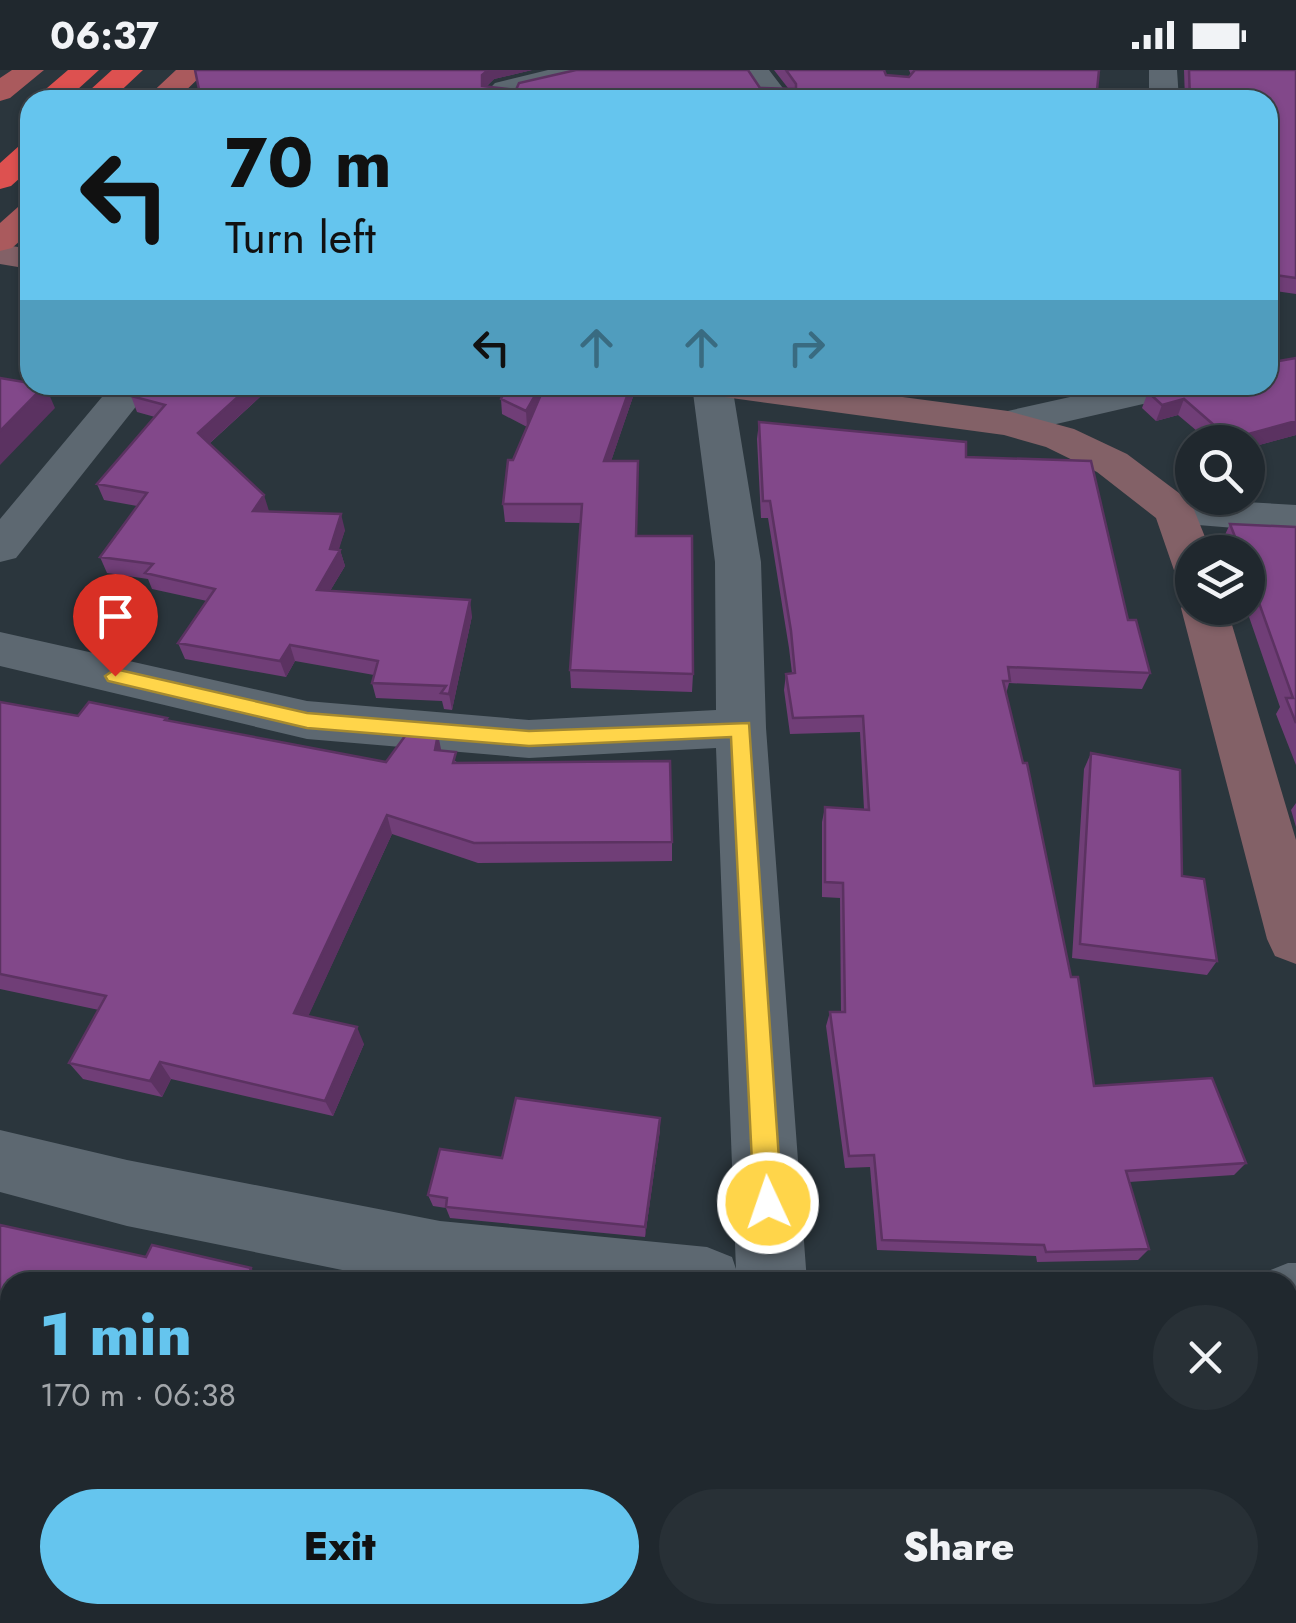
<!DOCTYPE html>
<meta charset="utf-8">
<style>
body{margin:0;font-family:Jost,sans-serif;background:#283036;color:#f1f3f6;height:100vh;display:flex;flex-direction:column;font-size:38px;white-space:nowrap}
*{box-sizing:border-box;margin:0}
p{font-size:32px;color:#a2a6aa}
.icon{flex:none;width:55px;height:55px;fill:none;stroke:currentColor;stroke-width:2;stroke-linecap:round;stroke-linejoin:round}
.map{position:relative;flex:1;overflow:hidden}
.panel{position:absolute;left:0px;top:1202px;width:1298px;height:352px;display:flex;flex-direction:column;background:#20282e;border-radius:30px 30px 0 0;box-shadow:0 2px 8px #0004,0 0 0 2px #3d444a}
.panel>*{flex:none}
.guide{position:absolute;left:20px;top:20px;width:1258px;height:305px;border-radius:30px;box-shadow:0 2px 8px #0004,0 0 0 2px #3d444a;background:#65c5ee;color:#111;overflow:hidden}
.controls{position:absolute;left:1175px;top:355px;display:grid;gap:20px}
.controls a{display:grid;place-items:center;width:90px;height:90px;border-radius:50%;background:#20282e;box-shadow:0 2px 8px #0004,0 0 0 2px #3d444a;font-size:50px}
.pin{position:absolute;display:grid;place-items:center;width:85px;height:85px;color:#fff;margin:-102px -42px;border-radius:50% 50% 50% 0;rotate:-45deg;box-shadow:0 0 10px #0007}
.pin .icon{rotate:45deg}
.me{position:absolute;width:110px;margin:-55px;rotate:357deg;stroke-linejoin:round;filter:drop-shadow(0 0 8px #0008)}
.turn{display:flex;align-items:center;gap:35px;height:210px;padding:0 40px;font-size:45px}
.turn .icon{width:130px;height:130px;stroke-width:2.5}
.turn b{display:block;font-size:70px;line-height:85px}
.lanes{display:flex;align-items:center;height:95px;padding:0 40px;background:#0003;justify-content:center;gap:50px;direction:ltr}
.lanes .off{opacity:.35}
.round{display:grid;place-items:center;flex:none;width:105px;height:105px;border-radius:52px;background:#283036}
.head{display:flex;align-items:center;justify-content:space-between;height:170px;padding:0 40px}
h1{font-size:60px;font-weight:800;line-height:75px;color:#65c5ee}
.button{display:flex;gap:20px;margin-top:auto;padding:20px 40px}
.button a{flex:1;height:115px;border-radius:60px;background:#65c5ee;color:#111;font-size:40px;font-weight:800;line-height:115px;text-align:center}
.button a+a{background:#283036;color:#f1f3f6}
.status{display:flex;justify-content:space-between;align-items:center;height:70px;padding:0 50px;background:#20282e;direction:ltr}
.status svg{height:28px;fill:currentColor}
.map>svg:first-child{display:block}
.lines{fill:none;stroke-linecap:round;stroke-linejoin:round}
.minor{fill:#5d6871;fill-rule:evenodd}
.tertiary{fill:#5d6871;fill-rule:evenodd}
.secondary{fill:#836167;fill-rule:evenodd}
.primary{fill:#aa5a5d;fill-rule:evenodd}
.motorway{fill:#dd5150;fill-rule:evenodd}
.wall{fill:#703e77}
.shaded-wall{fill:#5b3261}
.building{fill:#82488a;stroke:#5b3261;stroke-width:2.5}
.route{fill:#ffd54a;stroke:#a68a30;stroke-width:2.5}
</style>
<div class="status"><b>06:37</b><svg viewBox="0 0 49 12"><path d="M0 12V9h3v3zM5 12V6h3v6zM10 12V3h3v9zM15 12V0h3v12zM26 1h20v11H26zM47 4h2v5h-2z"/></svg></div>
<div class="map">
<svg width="1296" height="1553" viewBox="0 0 1296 1553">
<rect width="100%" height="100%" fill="#2b363d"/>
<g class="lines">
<path class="minor" d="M548,0h50l-4,6 -79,19 2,5h-30l-1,-8 9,-9z
M741,0h28l23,30h-30z
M1149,0h28l2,30h-30z
M112,315h41l-137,173 -16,4v-43z
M692,315h40l29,177 5,166 41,554h-406l-274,-56 -127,-34v-62l127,30 313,61 267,26 25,10 4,12 -20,-521 -187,10 -222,-19 -307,-73v-34l307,69 222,19 187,-10 -1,-148z
M1176,428l120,7v28l-135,-11 -7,-10 7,-10z
M1288,1193h8v70h-8v-51h-29l4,-9z
M740,1545h82v8h-82z"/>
<path class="tertiary" d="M1124,315h73l-6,8 -183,42 -14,-3 -6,-9 6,-9z"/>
<path class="secondary" d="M0,174l30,5v20l-30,-5z
M704,315h108l196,26 66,18 53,25 64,48 20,50h-19v28l-16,-4 -20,-58 -59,-46 -51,-25 -42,-12 -280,-38 -14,-4z
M1192,525v13h35l69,232v124l-21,-8 -8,-17 -86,-331z"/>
<path class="primary" d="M12,0h32l-34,28 -10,3v-23z
M176,0h31l-31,30h-32z
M30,134v28l-18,16 -12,3v-28l18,-16z"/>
<path class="motorway" d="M68,0h31l-33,30h-33z
M112,0h31l-32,30h-32z
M30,74v25l-19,17 -11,3v-26l19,-17z"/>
</g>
<path class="wall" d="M195,0h337l-38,9 -8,8 30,3 272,-2 -14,-18h110l2,5 23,2 2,-2 -2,-5h190l-3,30 -895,-1z
M1184,0h112v224l-28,-4v-190h-83z
M1296,288v77l-48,13v-6h-38l-32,-27 -22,6 -14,-13 6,-16 125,-30z
M273,315l-64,59 59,67 77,19 -7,20h2l5,16 -15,25 142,25 -20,94 -8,-1 -2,-8 -66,-3 -4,-15 2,-8 -79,-14 -9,16 -101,-18 -7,-16 29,-42 -55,-12 -4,-10 -41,-6 -7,-16 37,-51 -33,-6 -7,-16 58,-67 -18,-5 -6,-16z
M637,315l-26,76 26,75 56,138 -1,18 -121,-4 -1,-18 11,-147 -76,-1 -2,-18 10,-44 14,-33 -25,-13 -1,-15z
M859,315h99l-62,7 -27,-3z
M759,352l207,35 162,163 22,53 -8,16 -133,-6 -3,11 88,392 152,77 -12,12 -105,7 20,67 -11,11 -101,2 -1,-6 -159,-6 -7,-83 -25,1 -19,-142 4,-14h11l-1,-114 -18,-1v-75l3,-15 39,2 -4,-77 -70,2 -6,-44 2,-16 6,-1 -3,-25 -21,-130h-7l-4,-79z
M1230,454l66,3v238l-20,-51 4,-7 -34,-99h2v-56h-22l-4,-11z
M0,632l78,14 89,2 2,3 217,41 55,-12 17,13 214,79v19l-194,2 -86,-29 -84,182 56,28 -31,72 -162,-37 -9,18 -79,-18 -14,-16 30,-53 -99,-21z
M1091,683l126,208 -10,14 -135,-17 12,-189z
M1296,733v24l-5,-17z
M660,1048v12l-15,107 -195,-19 -4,-10 -13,-2 -5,-11 74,-37z
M0,1155l146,32 105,11 -241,14v155l-10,-2z
M881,1545h128v8h-128z
M1255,1545h33l8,8h-40z"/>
<path class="shaded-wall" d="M488,0h44l-38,9 -11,10v11l-1,-25z
M45,315l10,23 -55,57v-34z
M251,315h22l-70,64 -5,-16z
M541,315h11l-25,42 -1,-16z
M631,315h6l-32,94 -1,-18z
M898,315h60l-62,7z
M1184,329l-6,16 -22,6 6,-16z
M1296,351v14l-48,13v-6h-19l1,-3z
M264,425l5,16h-16z
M341,444l4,16 -9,29 4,-9 5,16 -24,40 -4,-16z
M470,530l2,16 -20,94 -3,-16z
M290,575l5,16 -9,16 -6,-16z
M438,664l4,20 -7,-4z
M387,745l5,19 -90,196 -8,-17z
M357,957l7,17 -31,72 -8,-15z
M160,992l11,17 -9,18 -12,-16z
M660,1048v12l-15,107v-10z
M251,1198l11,13 -14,-4z
M57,1545h20l-4,8h-19z"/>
<path class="building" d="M195,0h293l-6,5v11l34,4 3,-7 57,-13h172l12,18 36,1v-5l-10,-14h98l2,5 23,2 6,-7h184l-3,30h-900l5,-1z
M1189,0h107v208l-28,-4v-174h-78z
M1268,286h3l2,6 23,-4v63l-66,18 -46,-40 -22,6 -14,-13 32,-7h88z
M0,308l30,5v2h15l-45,46z
M144,315h107l-53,48 66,62 -11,16 88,3 -11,35 10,1 -23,40 153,10 -21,94 -8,-1 5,-7 -74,-3 6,-22 -88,-16 -10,16 -102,-18 37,-54 -70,-16 8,-9 -53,-7 47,-64 -50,-9 68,-79 -34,-9z
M507,315h34l-15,26 -25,-12z
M545,315h86l-27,76h34l-2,75h56l1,138 -123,-4 12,-166h-79l5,-44h5z
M759,352l207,20v15l125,4 37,159h8l14,53 -142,-6 2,14h-7l20,82h4l44,214h7l16,109 118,-8 34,85 -120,8 23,78 -103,3 -2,-7 -162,-5 -8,-85 -25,1 -19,-144h15l-2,-129 -18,-1v-75l44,3 -6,-94 -70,2 -7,-44 9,-1 -4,-42 -21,-130h-7z
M1230,454l66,3v196l-10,-25h7l-45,-126v-20h-7z
M0,632l78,14 11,-14 78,16 -2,2 221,42 22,-30 30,2 -3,16 21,2 -3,11 217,-2 2,81 -198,1 -87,-28 -93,198 63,14 -32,74 -165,-39 -10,19 -81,-18 37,-67 -106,-22z
M1091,683l89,17 2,106 22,3 13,82 -137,-17z
M516,1028l144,20 -15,109 -199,-20 1,-9 -19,-3 12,-46 62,9z
M0,1155l146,32 6,-12 99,23 -3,9 25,5h-263v150l-10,-2z
M433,1203h207l-1,9h-208z
M1288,1290h8v263h-17l-2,-8h11z
M10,1476v69h47l-3,8h-54v-63l3,1z
M495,1545h122l-1,8h-122z
M889,1545h120v8h-119z"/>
<path class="route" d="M115,599l192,44 222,18 220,-8 33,480 -4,10 -10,4 -10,-4 -4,-10 -23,-466 -202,9 -222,-18 -199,-47 -3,-5z"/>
</svg>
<div class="controls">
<a><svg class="icon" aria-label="search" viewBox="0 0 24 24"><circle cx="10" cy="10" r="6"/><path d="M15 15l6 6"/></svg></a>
<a><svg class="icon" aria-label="layers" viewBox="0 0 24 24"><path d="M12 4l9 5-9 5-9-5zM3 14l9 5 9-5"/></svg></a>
</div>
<div class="pin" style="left:115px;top:606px;background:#d93025"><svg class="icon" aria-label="arrive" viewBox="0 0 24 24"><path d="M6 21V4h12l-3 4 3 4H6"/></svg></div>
<svg class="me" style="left:768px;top:1133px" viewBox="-20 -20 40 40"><circle r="17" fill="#ffd54a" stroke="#fff" stroke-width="3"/><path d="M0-11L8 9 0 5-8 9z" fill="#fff"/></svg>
<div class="guide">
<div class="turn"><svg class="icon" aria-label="left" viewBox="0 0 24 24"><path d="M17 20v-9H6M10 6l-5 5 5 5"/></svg><div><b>70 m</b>Turn left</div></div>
<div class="lanes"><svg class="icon" aria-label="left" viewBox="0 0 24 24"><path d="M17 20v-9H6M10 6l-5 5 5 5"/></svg><svg class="icon off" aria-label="ahead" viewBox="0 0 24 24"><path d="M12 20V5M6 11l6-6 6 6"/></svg><svg class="icon off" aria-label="ahead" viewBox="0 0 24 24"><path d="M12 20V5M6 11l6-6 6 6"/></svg><svg class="icon off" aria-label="right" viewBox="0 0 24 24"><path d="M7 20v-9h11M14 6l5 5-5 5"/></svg></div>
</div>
<section class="panel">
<div class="head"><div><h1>1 min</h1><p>170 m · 06:38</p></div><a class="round"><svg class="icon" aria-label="close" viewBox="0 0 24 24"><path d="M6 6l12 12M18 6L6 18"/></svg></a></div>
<div class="button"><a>Exit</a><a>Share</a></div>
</section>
</div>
